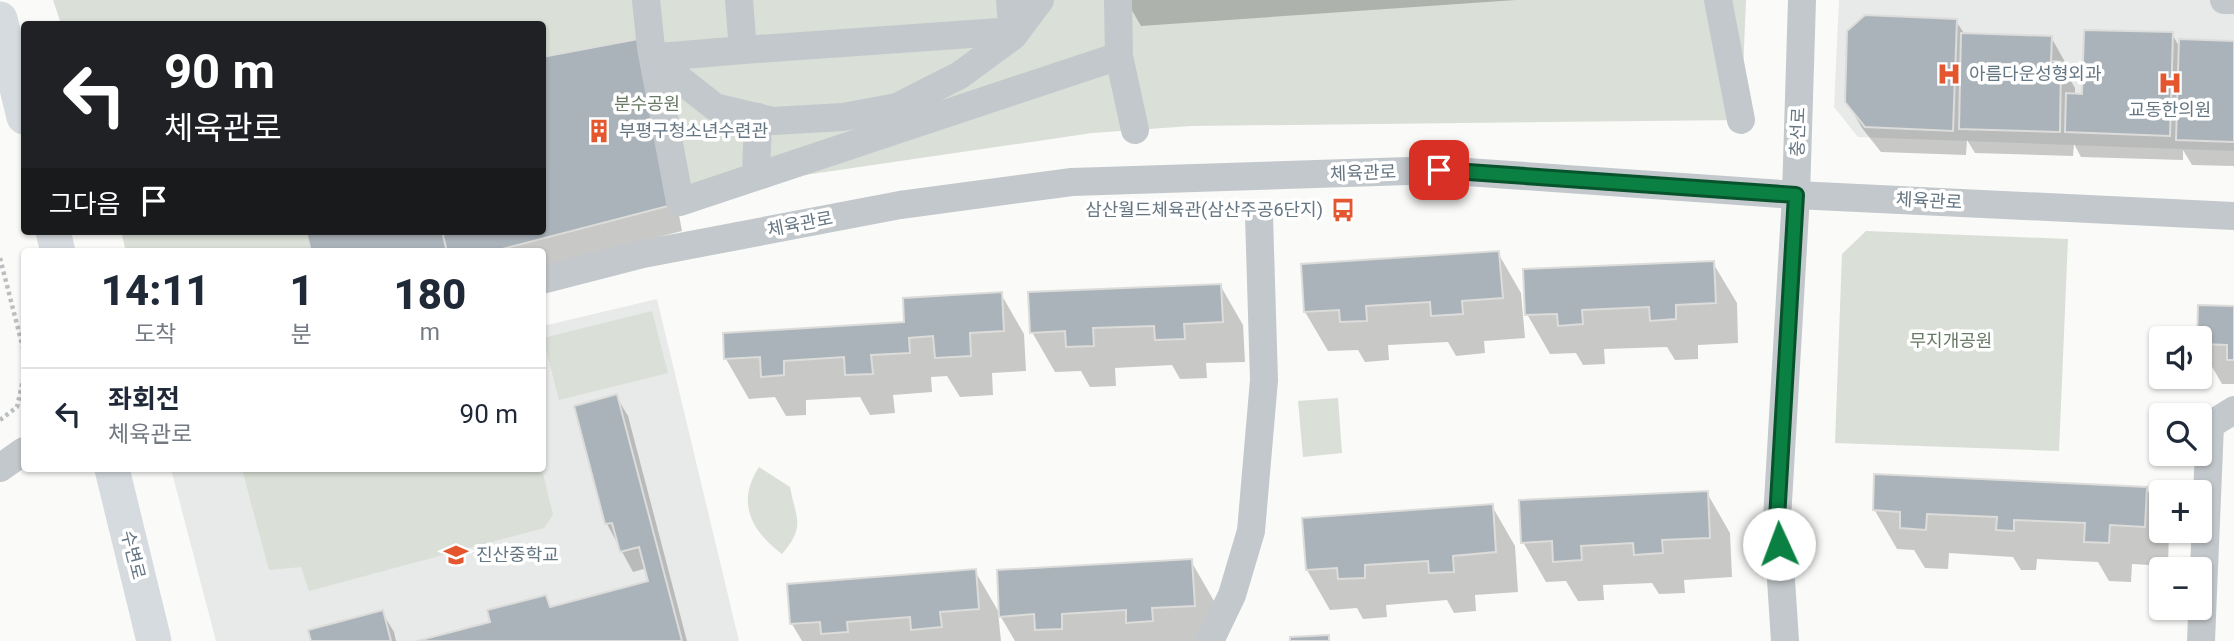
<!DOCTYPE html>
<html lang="ko">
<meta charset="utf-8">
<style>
body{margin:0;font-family:Roboto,"Noto Sans KR",sans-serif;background:#f2f2f3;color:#1f2937;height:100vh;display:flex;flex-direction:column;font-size:26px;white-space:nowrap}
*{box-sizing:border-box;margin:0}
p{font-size:23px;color:#747a83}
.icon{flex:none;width:38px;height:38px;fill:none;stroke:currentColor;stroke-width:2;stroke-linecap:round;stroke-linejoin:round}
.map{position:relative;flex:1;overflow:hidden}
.details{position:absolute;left:21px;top:248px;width:525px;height:224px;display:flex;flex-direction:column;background:#fff;border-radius:7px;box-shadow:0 2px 5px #0004}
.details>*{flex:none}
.hud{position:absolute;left:21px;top:21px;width:525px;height:214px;border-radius:7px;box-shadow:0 2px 5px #0004;background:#202124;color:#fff;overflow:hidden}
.buttons{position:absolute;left:2149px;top:326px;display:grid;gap:14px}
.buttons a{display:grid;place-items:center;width:63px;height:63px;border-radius:7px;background:#fff;box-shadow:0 2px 5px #0004;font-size:35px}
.pin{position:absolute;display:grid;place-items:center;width:60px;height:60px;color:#fff;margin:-30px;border-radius:14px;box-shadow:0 4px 10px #0006}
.me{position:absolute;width:77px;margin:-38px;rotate:358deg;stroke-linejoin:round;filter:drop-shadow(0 0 5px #0008)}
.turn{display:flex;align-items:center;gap:24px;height:147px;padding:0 28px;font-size:32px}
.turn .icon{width:91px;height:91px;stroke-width:2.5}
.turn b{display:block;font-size:49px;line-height:60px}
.then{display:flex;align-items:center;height:66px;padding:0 28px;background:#0003;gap:14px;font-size:26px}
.eta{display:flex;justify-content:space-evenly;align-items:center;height:119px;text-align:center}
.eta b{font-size:42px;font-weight:800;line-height:49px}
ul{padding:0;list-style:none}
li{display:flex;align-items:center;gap:21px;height:91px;padding:0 28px;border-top:2px solid #e0e1e3}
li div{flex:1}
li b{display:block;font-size:26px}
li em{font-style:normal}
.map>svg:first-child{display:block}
.built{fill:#e8e9e9}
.green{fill:#dadfd7}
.shadow{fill:#0003}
.building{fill:#aab3b9;stroke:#dcdcda;stroke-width:2}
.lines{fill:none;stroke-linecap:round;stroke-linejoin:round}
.path{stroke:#bbbfc2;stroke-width:4.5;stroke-dasharray:3.5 3.5;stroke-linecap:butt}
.minor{stroke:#c3c8cc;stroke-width:28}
.major{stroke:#d6dbdf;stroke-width:35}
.route-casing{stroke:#07532c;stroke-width:18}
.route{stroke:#0b8043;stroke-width:12}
.labels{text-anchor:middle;stroke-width:7;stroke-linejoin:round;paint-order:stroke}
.poi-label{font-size:18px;fill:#657683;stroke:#fff;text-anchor:start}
.park-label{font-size:18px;fill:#687a64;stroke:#fff}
.street-label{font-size:18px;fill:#657683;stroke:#fff}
</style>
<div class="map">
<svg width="2234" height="641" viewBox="0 0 2234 641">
<rect width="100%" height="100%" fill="#fafaf8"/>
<path class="built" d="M1839,0h395v151l-376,-14 -24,-30z
M657,299l82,342h-523l-45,-172h371l1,-143z"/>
<path class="green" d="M53,0h1693l-5,120 -550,6 -99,7 -355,52 -69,21 -177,46h-365l-5,-21h421v-207h-481z
M1866,231l202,8 -9,212 -224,-8 7,-189z
M652,311l16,62 -109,27 -16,-62z
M1338,398l4,55 -39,4 -5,-56z
M759,467l31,20c6,32 16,39 -8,67 -31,-23 -46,-52 -23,-87z
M242,469h300l11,46 -9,13 -235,63 -8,-24 -32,3z"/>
<path class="shadow" d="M1126,0h390l-375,26z
M1956,21l9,14 86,2 14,25v9l10,17v8h9l88,-62 8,14 54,-5v123l-42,-1 -9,-15v10l-102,-3 -7,-13 -1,12 -98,-3 -8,-13 -1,15 -85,-3 -19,-24 -15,-26z
M651,66l31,165 -140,36v-15h-229l-5,-21h234z
M1498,253l23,40 4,45 -41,3 1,12 -29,3 -8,-14 -60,3 1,15 -24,2 -7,-12 -30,1 -23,-39z
M1713,263l24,40 1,40 -40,2v14l-23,1 -8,-13 -63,2 1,15 -22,1 -7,-12 -26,1 -23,-40z
M1220,285l23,40 2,37 -39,1 1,15 -27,1 -8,-14 -57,3 1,18 -26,1 -9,-16 -26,1 -23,-40z
M1001,294l23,40 2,37 -34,2 1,22 -33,2 -13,-21 -16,1 1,15 -39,3 2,18 -25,2 -10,-18 -54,3v15l-20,1 -11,-19 -26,2 -23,-40 180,-35z
M2234,308v76h-12l-22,-38v-8z
M616,396l12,20 59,225h-263l68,-18 53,-26 7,11 99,-25 -4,-15 -14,4 -26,-48 -31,-117z
M2146,488l15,27v15h8l-1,36 -36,-2 -1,18 -22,-1 -11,-19 -61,-3 -1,11h-15l-8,-13 -64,-4 -1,16 -23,-1 -11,-18 -17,-1 -23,-40z
M1707,493l23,40 2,44 -48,3 1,13 -26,1 -7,-11 -49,2 1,15 -26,1 -12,-20 -20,1 -23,-40z
M1492,506l23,40 3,46 -43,3 1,16 -22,2 -7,-13 -61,5 1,12 -24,2 -6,-11 -27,2 -23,-40z
M1191,561l23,40 2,40h-201l-17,-29 3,29h-199l-10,-17 -3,-38 186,-15 26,45z
M382,612l12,20 2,9h-83z"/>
<path class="building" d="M1865,15l92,4 -4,112 -88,-4 -20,-25 2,-71z
M2084,30l89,2 -3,104 -105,-4 1,-39 16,1z
M1961,33l91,3 -1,25 10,1 -1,70 -101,-3z
M638,39l30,167 -177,46h-44l-5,-21h100v-174z
M2179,39l55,2v101l-58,-2z
M306,231h136l5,21h-136z
M1499,251l4,47 -41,3 1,13 -32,2 -1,-14 -64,4 1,15 -27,1 -1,-12 -35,2 -3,-48z
M1714,261l2,42 -40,2v14l-26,2 -1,-14 -67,3 1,14 -25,2 -1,-12 -32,1 -2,-46z
M1221,284l2,38 -39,2 1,15 -30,1 -1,-14 -61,2 1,18 -28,1 -1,-16 -35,2 -2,-41z
M1002,292l2,39 -34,2 1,23 -36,2 -2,-22 -24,2 1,15 -39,2 2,19 -28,1 -1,-18 -60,4v14l-23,2 -1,-20 -36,2 -1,-26 181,-11 -1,-24z
M2198,305l36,1v54h-7v-15l-27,-1v-6h-3z
M617,394l65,247h-265l73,-19 -3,-12 59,-15 4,12 98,-26 -9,-34 -19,5 -8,-29 -7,1 -31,-118z
M1874,474l273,13 -2,40 -35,-2 -1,18 -25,-1 1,-19 -71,-3v11l-18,-1 1,-13 -70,-3 -1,16 -26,-2v-16l-27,-2z
M1708,491l2,47 -48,2 1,13 -29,2 -1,-12 -52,3 1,14 -29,2 -1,-21 -31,2 -2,-43z
M1493,504l3,48 -43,4 1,16 -25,1 -1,-12 -63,4v13l-27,1 -1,-11 -31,2 -4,-52z
M1192,559l3,47 -43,2 1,13 -27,2v-13l-64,4v15l-27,1 -1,-16 -35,3 -2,-47z
M976,569l3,40 -39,3 2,15 -31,3 -1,-13 -63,5 1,10 -27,2 -1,-12 -30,2 -3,-40z
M383,610l8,31h-80l-3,-11z
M1329,635v6h-39v-4z"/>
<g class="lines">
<path class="path" d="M0,258l24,94
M0,420l17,-13 7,-31"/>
<path class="minor" d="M646,0l5,48 27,30 37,29 58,14 70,-4 54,-10 63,-32 53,-39 27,-36
M739,0l4,50 270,-19
M1010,0l3,36
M1118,0l1,56 16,74
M1718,0l23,120
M2224,0h10
M651,48l29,154 439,-146
M659,57l84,-7
M756,176l2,-59
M542,280l101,-26 257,-49 172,-23 367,-12 357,25 438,21
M0,468l24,-17
M1210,641l22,-46 19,-64 13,-151 -5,-164
M1785,641l-8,-122 19,-324 6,-195
M2201,641l9,-216 24,-15"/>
<path class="major" d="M0,19l24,98
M53,231l5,21
M112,469l42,172"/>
</g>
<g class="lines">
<g class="route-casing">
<path id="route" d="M1439,170l357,25 -19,324 2,25"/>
</g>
<use href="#route" class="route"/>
</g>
<defs>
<g id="hospital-bare" transform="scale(1.89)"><path d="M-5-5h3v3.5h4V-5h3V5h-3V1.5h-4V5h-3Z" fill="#e4572e" stroke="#fff" stroke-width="2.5" paint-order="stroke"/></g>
<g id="building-bare" transform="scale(1.89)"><path d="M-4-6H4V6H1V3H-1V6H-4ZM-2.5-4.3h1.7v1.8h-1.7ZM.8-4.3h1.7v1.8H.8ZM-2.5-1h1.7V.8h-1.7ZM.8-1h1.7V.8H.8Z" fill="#e4572e" stroke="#fff" stroke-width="2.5" paint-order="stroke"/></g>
<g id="bus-bare" transform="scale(1.89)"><path d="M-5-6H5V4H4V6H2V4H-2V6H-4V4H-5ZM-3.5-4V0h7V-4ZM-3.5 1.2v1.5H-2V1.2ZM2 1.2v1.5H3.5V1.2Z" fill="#e4572e" stroke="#fff" stroke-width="2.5" paint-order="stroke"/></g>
<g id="school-bare" transform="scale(1.89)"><path d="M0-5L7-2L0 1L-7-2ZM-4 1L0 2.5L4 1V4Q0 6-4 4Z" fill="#e4572e" stroke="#fff" stroke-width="2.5" paint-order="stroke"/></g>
</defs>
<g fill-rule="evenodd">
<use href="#hospital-bare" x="1949" y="74"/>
<use href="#hospital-bare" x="2170" y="83"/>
<use href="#building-bare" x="599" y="131"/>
<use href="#bus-bare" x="1343" y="210"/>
<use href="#school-bare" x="456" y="555"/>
</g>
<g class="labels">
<g class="poi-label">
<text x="1969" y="80">아름다운성형외과</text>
<text x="2170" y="116" text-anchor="middle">교동한의원</text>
<text x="619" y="137">부평구청소년수련관</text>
<text x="1323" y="216" text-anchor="end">삼산월드체육관(삼산주공6단지)</text>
<text x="476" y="561">진산중학교</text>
</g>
<g class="park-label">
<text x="647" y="110">분수공원</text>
<text x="1951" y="347">무지개공원</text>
</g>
<g class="street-label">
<text transform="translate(1798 132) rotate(-88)" y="6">충선로</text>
<text transform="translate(1363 173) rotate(-2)" y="6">체육관로</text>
<text transform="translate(1929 201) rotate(3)" y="6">체육관로</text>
<text transform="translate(800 224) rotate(-11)" y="6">체육관로</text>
<text transform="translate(133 555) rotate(76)" y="6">수변로</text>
</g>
</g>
</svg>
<div class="buttons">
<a><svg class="icon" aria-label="sound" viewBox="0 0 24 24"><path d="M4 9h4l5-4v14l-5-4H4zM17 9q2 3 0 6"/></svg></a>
<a><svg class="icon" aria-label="search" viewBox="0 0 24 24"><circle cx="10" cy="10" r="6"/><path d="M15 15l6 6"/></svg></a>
<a>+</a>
<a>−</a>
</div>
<div class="pin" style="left:1439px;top:170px;background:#d93025"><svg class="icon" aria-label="arrive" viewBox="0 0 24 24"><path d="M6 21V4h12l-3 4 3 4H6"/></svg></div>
<svg class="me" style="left:1779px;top:544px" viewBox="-20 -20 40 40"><circle r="19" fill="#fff"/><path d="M0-13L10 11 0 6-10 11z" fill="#0b8043"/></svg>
<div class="hud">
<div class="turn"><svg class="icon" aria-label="left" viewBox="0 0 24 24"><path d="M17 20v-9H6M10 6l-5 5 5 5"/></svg><div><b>90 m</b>체육관로</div></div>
<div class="then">그다음<svg class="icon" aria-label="arrive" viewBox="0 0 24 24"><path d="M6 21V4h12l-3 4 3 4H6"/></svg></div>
</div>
<section class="details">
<div class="eta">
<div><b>14:11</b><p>도착</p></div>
<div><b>1</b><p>분</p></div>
<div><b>180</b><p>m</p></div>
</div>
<ul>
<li><svg class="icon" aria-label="left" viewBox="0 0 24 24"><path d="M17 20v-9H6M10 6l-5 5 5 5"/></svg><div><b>좌회전</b><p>체육관로</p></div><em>90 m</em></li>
</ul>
</section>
</div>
